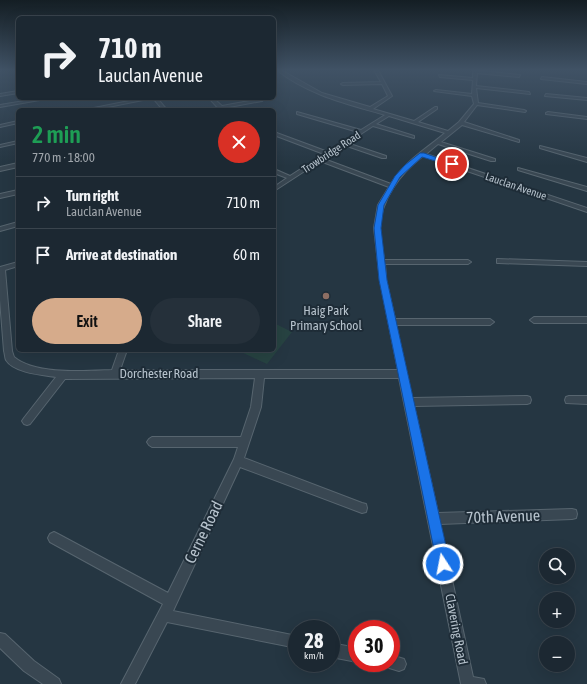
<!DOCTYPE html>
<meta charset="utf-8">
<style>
body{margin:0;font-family:"Asap Condensed",sans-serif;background:#25303a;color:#f1f3f6;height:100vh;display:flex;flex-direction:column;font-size:15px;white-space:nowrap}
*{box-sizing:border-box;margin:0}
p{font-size:13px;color:#a0a6ac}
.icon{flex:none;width:22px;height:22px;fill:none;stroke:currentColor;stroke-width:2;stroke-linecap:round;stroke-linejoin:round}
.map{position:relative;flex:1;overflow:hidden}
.side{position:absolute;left:16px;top:108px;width:260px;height:244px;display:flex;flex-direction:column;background:#1c2832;border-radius:6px;box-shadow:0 4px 16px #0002,0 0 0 1px #3a444d}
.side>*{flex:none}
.guide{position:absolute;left:16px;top:16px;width:260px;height:84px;border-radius:6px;box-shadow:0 4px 16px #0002,0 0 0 1px #3a444d;background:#1c2832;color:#f1f3f6;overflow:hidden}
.buttons{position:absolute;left:539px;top:548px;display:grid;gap:8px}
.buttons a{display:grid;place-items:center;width:36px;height:36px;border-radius:50%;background:#1c2832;box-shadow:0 4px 16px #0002,0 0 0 1px #3a444d;font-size:20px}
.speed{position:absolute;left:288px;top:620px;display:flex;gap:8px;font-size:20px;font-weight:700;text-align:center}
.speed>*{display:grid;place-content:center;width:52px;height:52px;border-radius:50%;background:#1c2832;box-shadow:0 4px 16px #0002,0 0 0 1px #3a444d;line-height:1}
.speed small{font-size:10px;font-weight:400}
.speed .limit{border:6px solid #d22;background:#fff;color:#111}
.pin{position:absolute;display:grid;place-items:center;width:34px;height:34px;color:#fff;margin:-17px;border:2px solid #fff;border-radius:50%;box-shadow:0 1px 4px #0007}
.me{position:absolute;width:44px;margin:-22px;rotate:349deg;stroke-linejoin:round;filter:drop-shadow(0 0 3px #0008)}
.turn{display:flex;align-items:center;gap:14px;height:84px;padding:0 16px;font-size:18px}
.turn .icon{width:52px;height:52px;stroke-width:2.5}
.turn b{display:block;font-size:28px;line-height:34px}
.round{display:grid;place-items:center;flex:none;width:42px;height:42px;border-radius:21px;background:#25303a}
.overview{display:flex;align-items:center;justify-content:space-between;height:68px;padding:0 16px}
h1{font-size:24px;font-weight:600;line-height:30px;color:#1e9e55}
.primary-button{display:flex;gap:8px;margin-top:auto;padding:8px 16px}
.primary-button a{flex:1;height:46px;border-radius:24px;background:#d6ab8b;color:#111;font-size:16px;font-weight:600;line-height:46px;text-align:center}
.primary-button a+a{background:#25303a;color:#f1f3f6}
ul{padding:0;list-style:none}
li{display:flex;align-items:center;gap:12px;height:52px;padding:0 16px;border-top:1px solid #3a444d}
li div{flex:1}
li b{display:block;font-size:15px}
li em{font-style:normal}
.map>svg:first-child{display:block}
.green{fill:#274342}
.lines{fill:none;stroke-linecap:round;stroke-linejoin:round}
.minor-casing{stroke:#57656f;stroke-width:2}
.minor{fill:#394752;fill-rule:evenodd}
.route{fill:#1a73e8;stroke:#114b97}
.education-dot{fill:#8d6e63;stroke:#1e2c37;stroke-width:1.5}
.labels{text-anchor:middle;stroke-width:4;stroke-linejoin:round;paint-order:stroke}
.far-street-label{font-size:11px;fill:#b6c2cc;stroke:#1e2c37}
.poi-label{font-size:13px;fill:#b6c2cc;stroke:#1e2c37}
.street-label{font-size:13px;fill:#b6c2cc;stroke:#1e2c37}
.near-street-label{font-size:16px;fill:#b6c2cc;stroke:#1e2c37}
</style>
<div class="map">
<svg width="587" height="684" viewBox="0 0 587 684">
<rect width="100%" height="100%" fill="#253642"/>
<path class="green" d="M274,323l18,9 -25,32 -28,-13 35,-1z"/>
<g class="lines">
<g class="minor-casing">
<path id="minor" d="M277,70h4l41,23 48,14 18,-11 -6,-12 -39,1 -2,-1 2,-1 38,-1 -7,-12h4l14,26 -19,13 41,12 21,-14h2v2l-19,13 30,9 11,-9 15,-18 -2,-8 -38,-5 2,-1 36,4 1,-14 -33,-3 -1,-2 34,3v-8l47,5 -1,2 -42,-4 -1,13 53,6 1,2 -54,-6 2,15 46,7 2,1 -1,1 -48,-7 -13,17 55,18v2l-57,-17 -21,17 54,17v2h-4l-53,-17 -12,10 161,54v4l-164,-56c-22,17 -43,43 -43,73 0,10 3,21 4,31h84l3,2 -3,2h-83l1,16 9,39h95l4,3 -4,3h-94l16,73 115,-2 3,1 1,3 -1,3 -3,1 -113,2 24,107 134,-4 4,1 1,4 -1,4 -4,1 -132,5 33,153 11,2 2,5h-25l-62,-306h-135l-3,29 -17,51 118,45 4,1 1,4 -1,4 -4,1 -122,-46 -67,144 124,25v12l-130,-26 -32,62h-14l42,-80 -113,-62 -2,-4 2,-4 4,-2 4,2 110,59 66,-134 4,-12h-86l-3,-2 -2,-3 2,-3 3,-2h89l10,-30 4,-29 -190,1 -35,45 -3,1 -3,-1 -2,-3 2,-3 32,-41c-13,-2 -42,-4 -50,-17 -1,-2 -1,-6 -2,-9l-4,-51v-33l18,-5v4l-13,4 7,81 2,6c21,18 71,14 98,13l7,-20h8l-7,20h278l-18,-90 -6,-52 4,-23 11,-18 -69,-26 -46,30v-4l13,-9 -13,-5v-4l16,7 34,-22 -50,-19v-3l54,20 30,-20 -61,-18v-2l64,18 24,-15c-37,-11 -77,-20 -108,-45zM389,116l56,17c-19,16 -41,29 -54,51l-67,-25 20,-14 38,13h4v-2l-39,-13 26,-17 41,12v-2l-38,-12z
M542,77l45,5v2l-46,-5z
M18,91v2l-18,3v-2z
M546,94l41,4v2l-42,-4z
M42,98h9l-51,9v-2z
M144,98h13l10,12h-4l-10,-12 -60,12h-9z
M209,98h4l9,8 43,-8 -3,3 -38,7 1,2 -6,-1z
M548,112l39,5v2l-41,-5v-1z
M18,121v2l-18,4v-2z
M18,141v2l-18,4v-2z
M540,146l47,12v4l-47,-14z
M18,163v4l-18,4v-4z
M518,168l69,19v4l-69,-21z
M18,190v4l-18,4v-4z
M18,222v4l-18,5v-4z
M497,259l90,3v4l-88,-3h-2z
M534,317h53v6h-53l-4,-3z
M569,396h18v8l-21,-1 -1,-3 1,-3z
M0,633l5,1 29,27 25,18 2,5h-18l-19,-13 -24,-23z
M331,643l26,5v14l-26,-5z
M391,655l13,4 2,5 -2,5 -5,2 -13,-4 -1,-4h6z"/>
</g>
<use href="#minor" class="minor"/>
</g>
<linearGradient id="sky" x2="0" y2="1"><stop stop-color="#141e24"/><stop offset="0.42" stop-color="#405265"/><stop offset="1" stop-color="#405265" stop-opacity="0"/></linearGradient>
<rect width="587" height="166" fill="url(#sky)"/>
<path class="route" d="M420,153h4l31,11 -3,2 -30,-9 -22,20 -16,28 -3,23 6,52 63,284 -2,4 -5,2 -4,-2 -2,-4 -58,-284 -5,-52 4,-23 17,-29 10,-11z"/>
<circle class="education-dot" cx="326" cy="296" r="4"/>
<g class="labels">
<g class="far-street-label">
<text transform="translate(331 152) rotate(-33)" y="4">Trowbridge Road</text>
<text transform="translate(516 186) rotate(19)" y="4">Lauclan Avenue</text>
</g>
<g class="poi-label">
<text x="326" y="315">Haig Park<tspan x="326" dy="15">Primary School</tspan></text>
</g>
<g class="street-label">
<text x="159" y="378">Dorchester Road</text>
<text transform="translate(457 629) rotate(79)" y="5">Clavering Road</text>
</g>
<g class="near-street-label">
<text transform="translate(503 516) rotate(-2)" y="6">70th Avenue</text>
<text transform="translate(203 532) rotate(-64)" y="6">Cerne Road</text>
</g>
</g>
</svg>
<div class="buttons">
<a><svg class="icon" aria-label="search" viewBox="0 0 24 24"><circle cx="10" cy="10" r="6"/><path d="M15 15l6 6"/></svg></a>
<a>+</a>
<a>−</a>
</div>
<div class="speed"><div>28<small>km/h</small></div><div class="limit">30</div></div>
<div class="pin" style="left:452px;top:164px;background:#d93025"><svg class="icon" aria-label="arrive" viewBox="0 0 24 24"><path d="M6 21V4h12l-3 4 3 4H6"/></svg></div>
<svg class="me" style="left:443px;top:564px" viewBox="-20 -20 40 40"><circle r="17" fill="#1a73e8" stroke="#fff" stroke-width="3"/><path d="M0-11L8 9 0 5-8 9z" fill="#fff"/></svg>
<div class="guide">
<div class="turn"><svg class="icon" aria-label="right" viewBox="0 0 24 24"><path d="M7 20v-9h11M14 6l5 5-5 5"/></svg><div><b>710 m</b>Lauclan Avenue</div></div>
</div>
<section class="side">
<div class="overview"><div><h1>2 min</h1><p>770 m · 18:00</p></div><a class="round" style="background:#d93025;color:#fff"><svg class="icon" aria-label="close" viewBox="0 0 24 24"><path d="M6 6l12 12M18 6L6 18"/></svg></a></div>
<ul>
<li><svg class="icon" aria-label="right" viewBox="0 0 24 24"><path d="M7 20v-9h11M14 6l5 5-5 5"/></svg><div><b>Turn right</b><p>Lauclan Avenue</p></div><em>710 m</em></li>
<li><svg class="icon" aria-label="arrive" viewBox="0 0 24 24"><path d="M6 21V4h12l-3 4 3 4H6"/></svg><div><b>Arrive at destination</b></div><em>60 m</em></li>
</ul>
<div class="primary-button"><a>Exit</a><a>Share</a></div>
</section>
</div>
